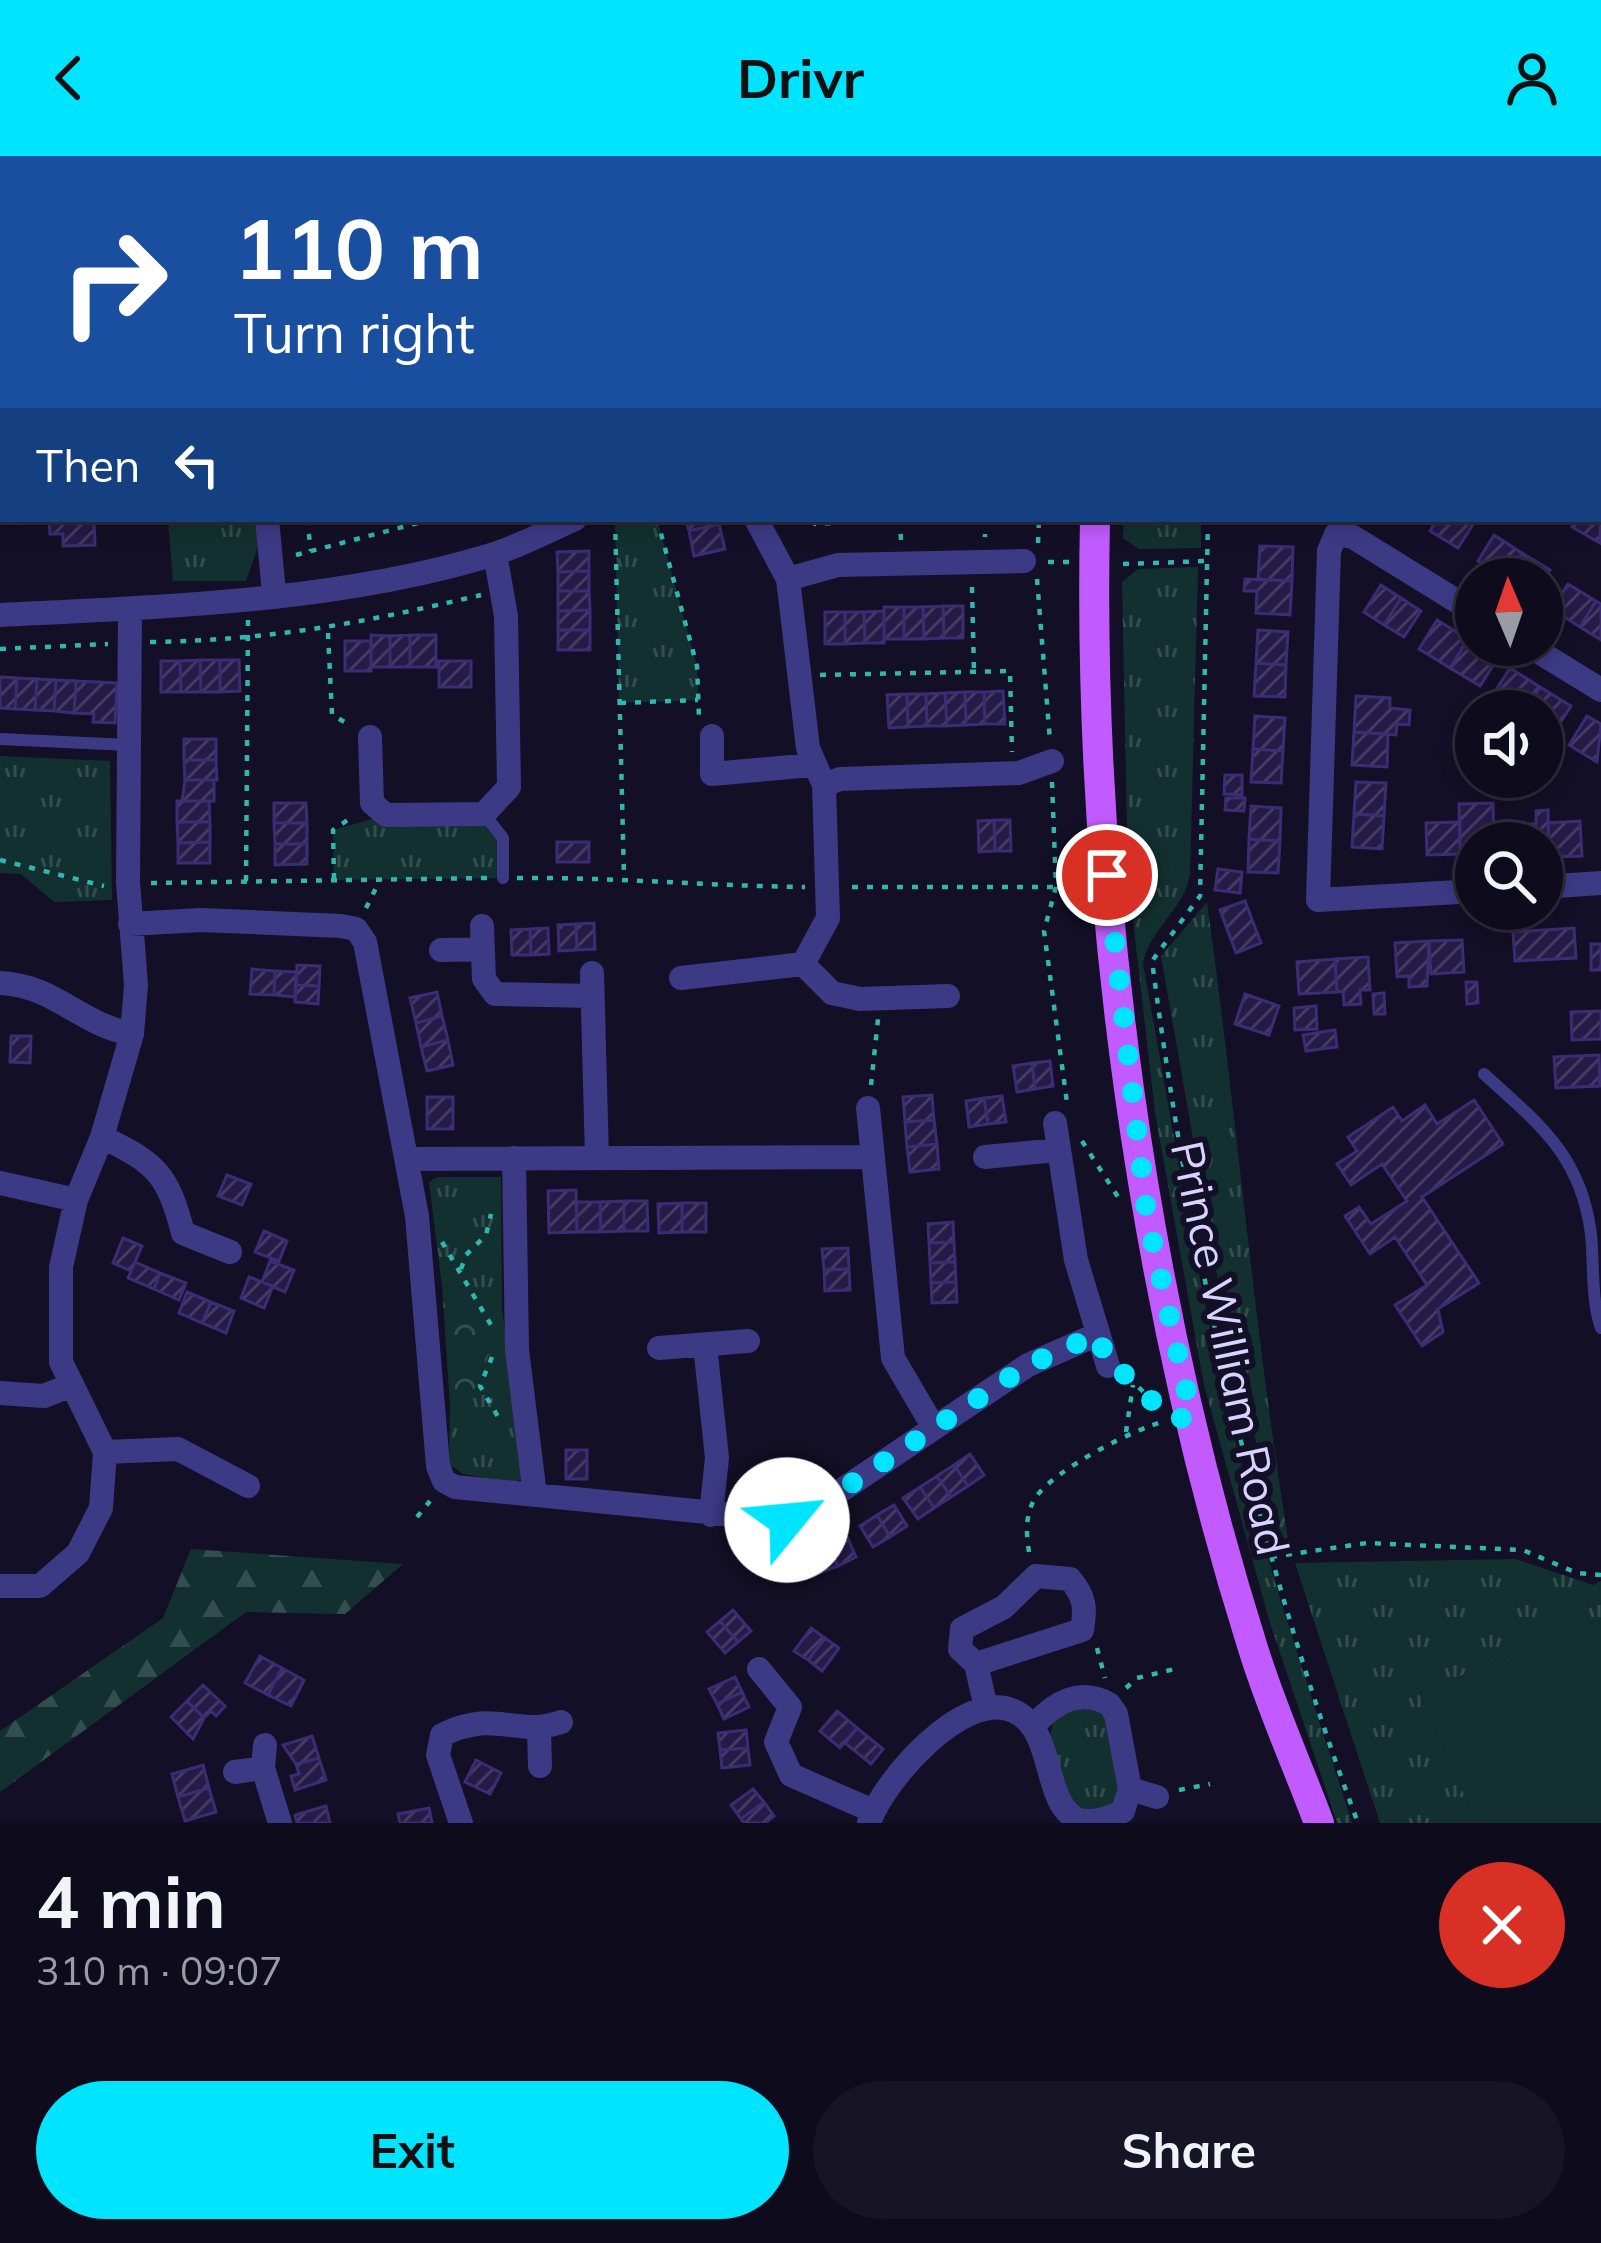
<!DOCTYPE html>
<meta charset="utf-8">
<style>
body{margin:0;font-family:Mulish,sans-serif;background:#171425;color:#f1f3f6;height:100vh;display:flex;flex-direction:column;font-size:45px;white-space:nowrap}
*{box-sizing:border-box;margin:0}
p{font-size:39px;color:#9b9ba3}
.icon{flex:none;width:66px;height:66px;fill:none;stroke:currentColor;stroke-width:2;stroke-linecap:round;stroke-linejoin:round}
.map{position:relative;height:1667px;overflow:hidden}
.sheet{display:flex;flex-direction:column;background:#0e0b1c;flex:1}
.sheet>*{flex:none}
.guide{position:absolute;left:0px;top:0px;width:1602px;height:366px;box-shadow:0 6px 18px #0003,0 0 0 3px #2e2b3b;background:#1a4fa0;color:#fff;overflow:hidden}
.needle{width:78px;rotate:358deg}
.fabs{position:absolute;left:1455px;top:402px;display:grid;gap:24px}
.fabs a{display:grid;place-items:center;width:108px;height:108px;border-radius:50%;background:#0e0b1c;box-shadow:0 6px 18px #0003,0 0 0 3px #2e2b3b;font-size:60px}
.pin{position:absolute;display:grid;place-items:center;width:102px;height:102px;color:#fff;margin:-51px;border:6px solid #fff;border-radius:50%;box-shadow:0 3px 12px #0007}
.me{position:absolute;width:132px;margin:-66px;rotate:62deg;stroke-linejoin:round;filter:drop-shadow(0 0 9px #0008)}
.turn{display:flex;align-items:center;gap:42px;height:252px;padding:0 36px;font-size:54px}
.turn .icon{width:156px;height:156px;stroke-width:2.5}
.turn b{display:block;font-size:84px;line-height:102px}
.then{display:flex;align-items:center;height:114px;padding:0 36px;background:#0003;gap:24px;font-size:45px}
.round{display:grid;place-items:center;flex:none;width:126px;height:126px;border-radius:63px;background:#171425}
.overview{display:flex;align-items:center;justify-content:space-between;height:204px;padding:0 36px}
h1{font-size:72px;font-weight:700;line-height:90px}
.cta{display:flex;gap:24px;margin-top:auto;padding:24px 36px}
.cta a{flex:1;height:138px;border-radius:72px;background:#00e5ff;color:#111;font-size:48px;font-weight:700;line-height:138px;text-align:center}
.cta a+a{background:#171425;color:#f1f3f6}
header{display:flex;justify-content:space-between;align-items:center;height:156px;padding:0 36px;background:#00e5ff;color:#111;font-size:54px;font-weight:700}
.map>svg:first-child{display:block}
.grass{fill:url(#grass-tufts)}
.forest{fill:url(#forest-firs)}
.park{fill:url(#park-crowns)}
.garden{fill:#12302f}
.building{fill:url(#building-hatch);stroke:#3b2d73;stroke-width:3}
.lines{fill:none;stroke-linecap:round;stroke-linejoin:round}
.path{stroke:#2fb8b0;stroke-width:4.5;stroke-dasharray:6 9;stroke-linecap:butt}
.service{stroke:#3d3a85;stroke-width:12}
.minor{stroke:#3d3a85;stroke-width:24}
.primary{stroke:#c25bff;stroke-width:30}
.route{stroke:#00e5ff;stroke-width:21;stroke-dasharray:0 37.8}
.labels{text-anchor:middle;stroke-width:12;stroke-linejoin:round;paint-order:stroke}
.street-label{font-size:45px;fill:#d9d4ff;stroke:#130f26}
</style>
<header><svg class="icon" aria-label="back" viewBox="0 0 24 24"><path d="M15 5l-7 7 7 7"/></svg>Drivr<svg class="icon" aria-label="person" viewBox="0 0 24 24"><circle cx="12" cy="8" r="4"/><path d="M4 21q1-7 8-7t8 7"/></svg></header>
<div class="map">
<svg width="1601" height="1667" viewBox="0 0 1601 1667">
<defs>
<pattern id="grass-tufts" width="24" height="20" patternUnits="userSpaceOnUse" patternTransform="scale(3)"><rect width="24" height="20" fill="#12302f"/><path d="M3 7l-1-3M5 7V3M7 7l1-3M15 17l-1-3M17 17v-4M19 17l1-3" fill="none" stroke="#344d4e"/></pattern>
<pattern id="forest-firs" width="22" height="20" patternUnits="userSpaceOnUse" patternTransform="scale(3)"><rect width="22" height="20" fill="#12302f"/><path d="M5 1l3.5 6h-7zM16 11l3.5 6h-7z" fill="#344d4e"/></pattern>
<pattern id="park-crowns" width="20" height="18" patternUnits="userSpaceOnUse" patternTransform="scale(3)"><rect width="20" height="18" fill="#12302f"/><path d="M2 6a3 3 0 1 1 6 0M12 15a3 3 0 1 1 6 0" fill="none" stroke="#344d4e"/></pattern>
<pattern id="building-hatch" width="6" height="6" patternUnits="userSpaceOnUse" patternTransform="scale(3)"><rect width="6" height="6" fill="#241b47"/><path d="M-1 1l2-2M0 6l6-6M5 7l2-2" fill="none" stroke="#433b63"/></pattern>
</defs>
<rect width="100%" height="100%" fill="#130f26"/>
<path class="grass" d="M168,363h90l3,19 -15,43h-73z
M615,363h42l40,147 1,34 -79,3z
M1124,363h77v29l-62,1 -16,-11z
M1198,411l-8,307c-6,37 -41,54 -47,90 30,161 54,324 94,484 33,127 75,250 115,375h-15l-67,-200 -66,-238 -49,-272 -27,-237 -6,-294 16,-13z
M0,600l110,5 2,139 -58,2 -33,-28 -21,-1z
M484,658l19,24v40l-169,2 -1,-50 53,-15z
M1207,746c30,214 47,429 82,643l-9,-12 -53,-201 -66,-376z
M437,1021h64l1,131 21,169 -8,6 -52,-9 -14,-10 1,-58 19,-4 -2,-115 -25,-1 -13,-104z
M1516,1403l77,26 8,-4v38l-182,74 58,130h-97l-85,-260z
M1075,1550l29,7 18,72 -6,21 -30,5 -13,-7 -24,-64 4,-18z"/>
<path class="forest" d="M191,1393l212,15 -58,50 -99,-2 -246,180v-61l163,-113z"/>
<path class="park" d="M442,1130l25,1 28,53 -26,62 -19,4z"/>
<path class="garden" d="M1601,1463v204h-124l-58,-130z"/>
<path class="building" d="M1599,344l2,1 -1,42 -28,-16 5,-8h22z
M49,363h45l1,26 -32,1v-12h-13z
M685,363h33l1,5 -30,7z
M1437,363h31l6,4 -16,25 -28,-17z
M719,368l6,25 -31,7 -5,-25z
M1494,379l28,18 -16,25 -28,-17z
M1260,390l33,1 -1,34 -34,-2z
M589,395v20l-31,1 -1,-20z
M1522,397l28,17 -8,13 -36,-5z
M589,415v20h-31v-19z
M1245,423l47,2 -2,34 -34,-2 1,-22h-13z
M1568,428l28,17 -16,26 -28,-18z
M1381,429l20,13 -17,27 -20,-13z
M558,435h31l1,19 -32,1z
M1401,442l20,13 -17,26 -20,-12z
M1596,445l5,3v36l-21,-13z
M943,450l1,32 -20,1 -1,-32z
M943,450h20v32h-19z
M884,451h20v32h-20z
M904,451h19l1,32h-20z
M590,454v20h-32v-19z
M884,455v32h-19l-1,-31z
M825,456h20v32h-20z
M845,456h19l1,31 -20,1z
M1437,464l31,19 -18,29 -31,-19z
M558,474h32v20h-32z
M1258,474l30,2 -2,33 -30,-2z
M371,479l19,1v31h-19z
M410,479v32h-20v-31z
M410,479h26v32h-26z
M1468,483l30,19 -18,28 -30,-18z
M345,485h26v30h-26z
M200,504l1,32h-20l-1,-31z
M200,504h20v32h-19z
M220,504h19l1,31 -20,1z
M161,505h19l1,31h-20z
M439,505h32v26h-32z
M1256,507l30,2 -1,32 -31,-1z
M1510,512l30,19 -15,24 -33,-15z
M0,521l17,1 -2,31 -15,-1z
M17,522l20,1 -2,31 -20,-1z
M37,523l19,1 -2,31 -19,-1z
M56,524l20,1 -2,32 -20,-2z
M76,525l41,2 -2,40 -22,-1 1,-8 -20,-1z
M1540,531l31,19 -18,28 -11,-7v-16h-17z
M1003,535l2,33h-20l-1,-32z
M965,536h19l1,32 -19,1z
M965,536l1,33 -19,1 -2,-33z
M945,537l2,33h-20l-1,-32z
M907,538h19l1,32 -19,1z
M907,538l1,33 -19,1 -2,-33z
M1356,540l34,2v10l20,2 -1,15 -12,-1 -1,11 -42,-3z
M1255,560l30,2 -2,33 -30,-2z
M1587,560l14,8 -4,38 -28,-17z
M1354,576l34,2 -1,33 -35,-2z
M184,583h32v21h-32z
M1253,593l30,2 -2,32 -30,-1z
M184,604h32l1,20h-32z
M1225,619h17v20l-18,-1z
M185,624h29v21h-32z
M1356,626l30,1 -2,33 -30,-2z
M1226,642h19l-1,13 -19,-1z
M177,645h32l1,21h-33z
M274,647h32l1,20h-33z
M1493,647l1,40h-18v11h-16l-1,-50z
M1251,650l30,2 -1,33 -31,-2z
M1548,654l1,47h-7v-14h-29l-1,-19h24v-13z
M1354,658l30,2 -2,33 -30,-2z
M994,664h16l1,31h-16z
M994,664l1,31 -16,1 -1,-31z
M1580,665l2,35 -33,1 -1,-34z
M177,666h33v20l-32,1z
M1460,666v32l-33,1 -1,-32z
M274,667h33v21h-32z
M1249,683l31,2 -2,32 -30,-1z
M210,686v21h-32v-20z
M557,686h32v20h-32z
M275,688h32v20l-32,1z
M1218,713l24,3 -2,21 -25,-3z
M1245,745l16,42 -25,10 -16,-43z
M594,767l1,26 -18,1 -1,-26z
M576,768l1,26 -18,1 -1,-26z
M548,772l1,26 -18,1 -1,-26z
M1574,772l2,30 -61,3 -2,-29z
M530,773l1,26h-19l-1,-25z
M1462,784l2,32 -33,2 -2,-33z
M1429,785l-2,45 -18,1v-11l-12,1 -2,-34z
M1591,788h10v26h-10z
M1368,801l2,33h-10l1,14 -17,1 -1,-14 -6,1 -2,-33z
M1335,803l2,33 -38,2 -2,-32z
M297,809l23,1 -1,20 -23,-1z
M252,813l23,2 -1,24 -24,-1z
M275,815l21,1 -1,25 -21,-2z
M1466,826h11l1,21 -11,1z
M296,829l23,1 -1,18 -23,-2z
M437,836l5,24 -26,7 -6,-25z
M1384,837l1,21h-11l-1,-20z
M1245,838l34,12 -10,29 -34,-11z
M1316,850l1,23 -22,1 -1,-22z
M1601,855v28l-29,1 -1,-28z
M442,860l6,24 -27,7 -5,-24z
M1335,874l2,17 -31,4 -3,-16z
M11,880h20l-1,27 -20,-1z
M448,884l5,25 -26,6 -6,-24z
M1599,899l1,31 -44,2 -2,-31z
M1050,905l3,25 -18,3 -3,-26z
M1032,907l3,26 -18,3 -4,-26z
M932,939l2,25 -29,2 -2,-25z
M1002,940l4,26 -18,2 -4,-26z
M427,941h26v32h-26z
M984,942l4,26 -19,3 -3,-26z
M1474,944l29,44 -81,53 57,86 -41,26 5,23 -21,14 -27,-41 32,-20 -32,-48 -25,17 -25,-38 14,-9 12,17 36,-23 -25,-37 -31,21 -14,-21 20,-13 -9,-14 45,-30 9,14 23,-16 12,19z
M934,964l3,24 -30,3 -2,-25z
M937,988l2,25 -29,3 -3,-25z
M227,1019l24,9 -9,21 -24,-9z
M576,1034l1,42 -28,1 -1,-42z
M624,1045v30l-23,1 -1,-30z
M624,1045h23l1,30h-24z
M576,1046h24l1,30h-24z
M682,1047h24v29h-24z
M682,1047v29l-23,1 -1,-29z
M953,1066l1,20 -25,1 -1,-19z
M264,1075l23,10 -8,20 -24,-9z
M123,1082l19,8 -11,25 -18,-8z
M954,1086l1,20 -25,1 -1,-20z
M848,1092l1,21 -25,1 -2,-21z
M270,1105l24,9 -9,22 -23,-10z
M135,1106l25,11 -6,16 -26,-11z
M955,1106l1,20 -25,1 -1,-20z
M849,1113l1,21 -25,1 -1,-21z
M160,1117l26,10 -7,17 -25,-11z
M249,1121l24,9 -9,22 -23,-10z
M956,1126l1,20 -25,1 -1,-20z
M187,1136l24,10 -9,21 -23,-10z
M211,1146l23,9 -8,22 -24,-10z
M566,1294h21v29h-21z
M970,1298l14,21 -16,11 -14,-21z
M954,1309l14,21 -17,11 -14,-21z
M937,1320l14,21 -17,11 -14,-21z
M920,1331l14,21 -16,11 -15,-21z
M894,1349l13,21 -17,11 -13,-22z
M877,1359l13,22 -17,10 -13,-21z
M846,1378l10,23 -18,9 -11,-24z
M827,1386l11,24 -19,7 -10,-23z
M733,1454l18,21 -13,11 -18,-21z
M720,1465l18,21 -13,11 -18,-21z
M811,1472l14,10 -17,22 -14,-9z
M825,1482l14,10 -17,23 -14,-11z
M260,1500l22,12 -14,27 -23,-12z
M282,1512l22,12 -13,26 -23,-11z
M735,1521l7,15 -25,12 -8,-15z
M203,1529l22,21 -9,10 -5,-5 -7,7 -17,-17z
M742,1536l7,15 -25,12 -7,-15z
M187,1545l17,17 -11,21 -22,-22z
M837,1555l20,17 -17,20 -20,-17z
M857,1572l26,21 -12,15 -26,-21z
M746,1574l2,18 -28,2 -2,-17z
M312,1580l7,22 -23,6 -13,-19z
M748,1592l2,17 -28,3 -2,-18z
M319,1602l7,22 -31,10 -4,-14 8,-2 -3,-10z
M476,1604l25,13 -11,21 -25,-12z
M203,1609l6,23 -31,9 -6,-23z
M209,1632l7,24 -31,9 -7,-24z
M753,1633l11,13 -23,17 -10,-14z
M764,1646l10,14 -9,7h-21l-3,-4z
M326,1650l4,17h-33l-2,-8z
M429,1652l3,15h-32l-2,-9z"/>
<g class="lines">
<path class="path" d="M293,0v3
M1275,0v3
M145,3l1,-3
M1049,3l3,-3
M1083,3v-3
M1518,3l3,-3
M1599,239l2,1
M307,363l4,32
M615,363l9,358
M657,363l40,147 2,52
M815,363v5l85,-5 1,21
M985,363v18
M1208,363l-8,377 -48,65c38,291 103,587 206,862
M1038,387l1,-24
M296,399l137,-36
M1048,406h24
M1123,408l84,-3
M1037,423l13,162
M972,431l2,85
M328,477l4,82 18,10
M150,486c123,-2 212,-19 331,-47
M0,493l108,-5
M820,519l190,-4 2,81
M620,547l78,-3
M1052,626l4,105 -12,44 23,172
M0,704l104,26
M517,722c97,-1 191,8 288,9
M334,723l-1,-49 19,-13
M246,725l2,-262
M151,727l337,-5
M852,731h204
M366,752l14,-28
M871,929l7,-66
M1082,985l36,56
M442,1086l52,88
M461,1113l5,-14 20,-20 5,-21
M492,1201l-12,29 21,36
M1128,1221l31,30
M1126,1276l7,-47
M417,1361l13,-16
M1029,1396c-3,-19 -4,-39 7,-55 18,-27 99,-69 130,-76
M1271,1401l96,-14 156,7 54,23 24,2
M1097,1492l8,30
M1126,1532l11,-10 42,-10
M1179,1634l31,-6"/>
<path class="service" d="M0,583l128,6
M484,658l19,24v40
M1484,918c55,50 97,81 107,160 3,30 0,66 10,94"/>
<path class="minor" d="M47,0l9,3
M205,0l2,3
M463,0v3
M1397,0l5,3
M175,3l4,-3
M805,3v-3
M1599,68l2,-3
M1599,123l2,2
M267,363l7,74
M788,423l50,-14 186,-4
M1476,457l-123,-76 -17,-3 -7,17 -11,349 158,-9
M0,459c159,-8 338,-13 491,-60 29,-9 57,-24 84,-36
M1528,489l73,45
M712,580v38l101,-9
M370,581l2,66 14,12 98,-1 25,-27 -3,-171 -11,-62
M824,629l16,-6 179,-6 33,-12
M1542,731l59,-4
M130,768l71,-4 140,6 15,3 9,13 52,274 21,250 6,15 11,6 332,33 28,-12 213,-143 70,-31
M482,770l2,53 11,15 97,2
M441,794l41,-1
M803,808l29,29 28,6 88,-3
M592,817l5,185
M681,822l122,-14 25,-46 -4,-133 -16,-37 -20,-169 -32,-60
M0,827c57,3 78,41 132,51
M868,952l25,250 41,70
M1055,967l21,137 32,106
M102,981c54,26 66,37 81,96l47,19
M985,1001l72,-7
M514,1002l3,192 18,145
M408,1003l464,-2
M0,1027l76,17
M705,1189l12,113 -6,57
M659,1192l89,-7
M0,1237l44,3 25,-10
M105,1296l73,-3 70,37
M0,1430h40l38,-33 23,-45 4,-56 -44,-90v-95l15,-67 26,-63 30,-103 4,-49 -8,-103 2,-273
M976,1508l106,-34c4,-22 3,-33 -12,-51l-34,-3 -32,31 -42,22 -2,20 16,15 10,44
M759,1513l31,38 -14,35 15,33 82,36
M539,1574l1,36
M265,1589l-2,23 17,55
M235,1616l28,-4
M1130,1633l27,8
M461,1667l-23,-68 4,-20c54,-27 74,3 119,-13
M869,1667c14,-42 95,-135 145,-112 43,20 27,93 65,109 15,3 31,-2 44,-9l7,-22 -14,-75 -7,-10c-30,-16 -53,-2 -74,20"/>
<path class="primary" d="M1117,3v-3
M1599,285l2,2
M1095,363c-8,368 46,774 157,1126 18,60 45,119 67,178"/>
</g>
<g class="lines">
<path class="route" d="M787,1364l28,-12 213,-143 70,-31 10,32 12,4 52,50 20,-4 -45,-200 -40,-341"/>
</g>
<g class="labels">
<g class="street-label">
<text transform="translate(1230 1192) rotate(78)" y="16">Prince William Road</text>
</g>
</g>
</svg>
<div class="fabs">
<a><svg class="needle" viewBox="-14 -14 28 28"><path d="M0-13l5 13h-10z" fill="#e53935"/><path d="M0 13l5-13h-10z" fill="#9b9ba3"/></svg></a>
<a><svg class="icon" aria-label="sound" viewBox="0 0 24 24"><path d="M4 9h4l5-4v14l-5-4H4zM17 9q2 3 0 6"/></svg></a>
<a><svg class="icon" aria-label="search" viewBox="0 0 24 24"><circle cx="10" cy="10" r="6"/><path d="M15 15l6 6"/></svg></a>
</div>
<div class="pin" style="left:1107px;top:719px;background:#d93025"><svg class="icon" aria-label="arrive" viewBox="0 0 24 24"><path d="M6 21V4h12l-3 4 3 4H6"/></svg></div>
<svg class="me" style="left:787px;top:1364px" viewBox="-20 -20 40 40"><circle r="19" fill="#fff"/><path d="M0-13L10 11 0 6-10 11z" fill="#00e5ff"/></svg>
<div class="guide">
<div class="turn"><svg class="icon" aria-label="right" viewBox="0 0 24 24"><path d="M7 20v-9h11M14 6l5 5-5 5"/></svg><div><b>110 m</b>Turn right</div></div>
<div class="then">Then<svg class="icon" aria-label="left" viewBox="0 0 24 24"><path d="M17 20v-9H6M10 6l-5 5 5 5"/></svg></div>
</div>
</div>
<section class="sheet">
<div class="overview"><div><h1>4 min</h1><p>310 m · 09:07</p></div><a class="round" style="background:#d93025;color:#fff"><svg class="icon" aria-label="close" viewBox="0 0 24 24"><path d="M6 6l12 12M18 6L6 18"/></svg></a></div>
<div class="cta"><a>Exit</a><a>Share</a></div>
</section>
